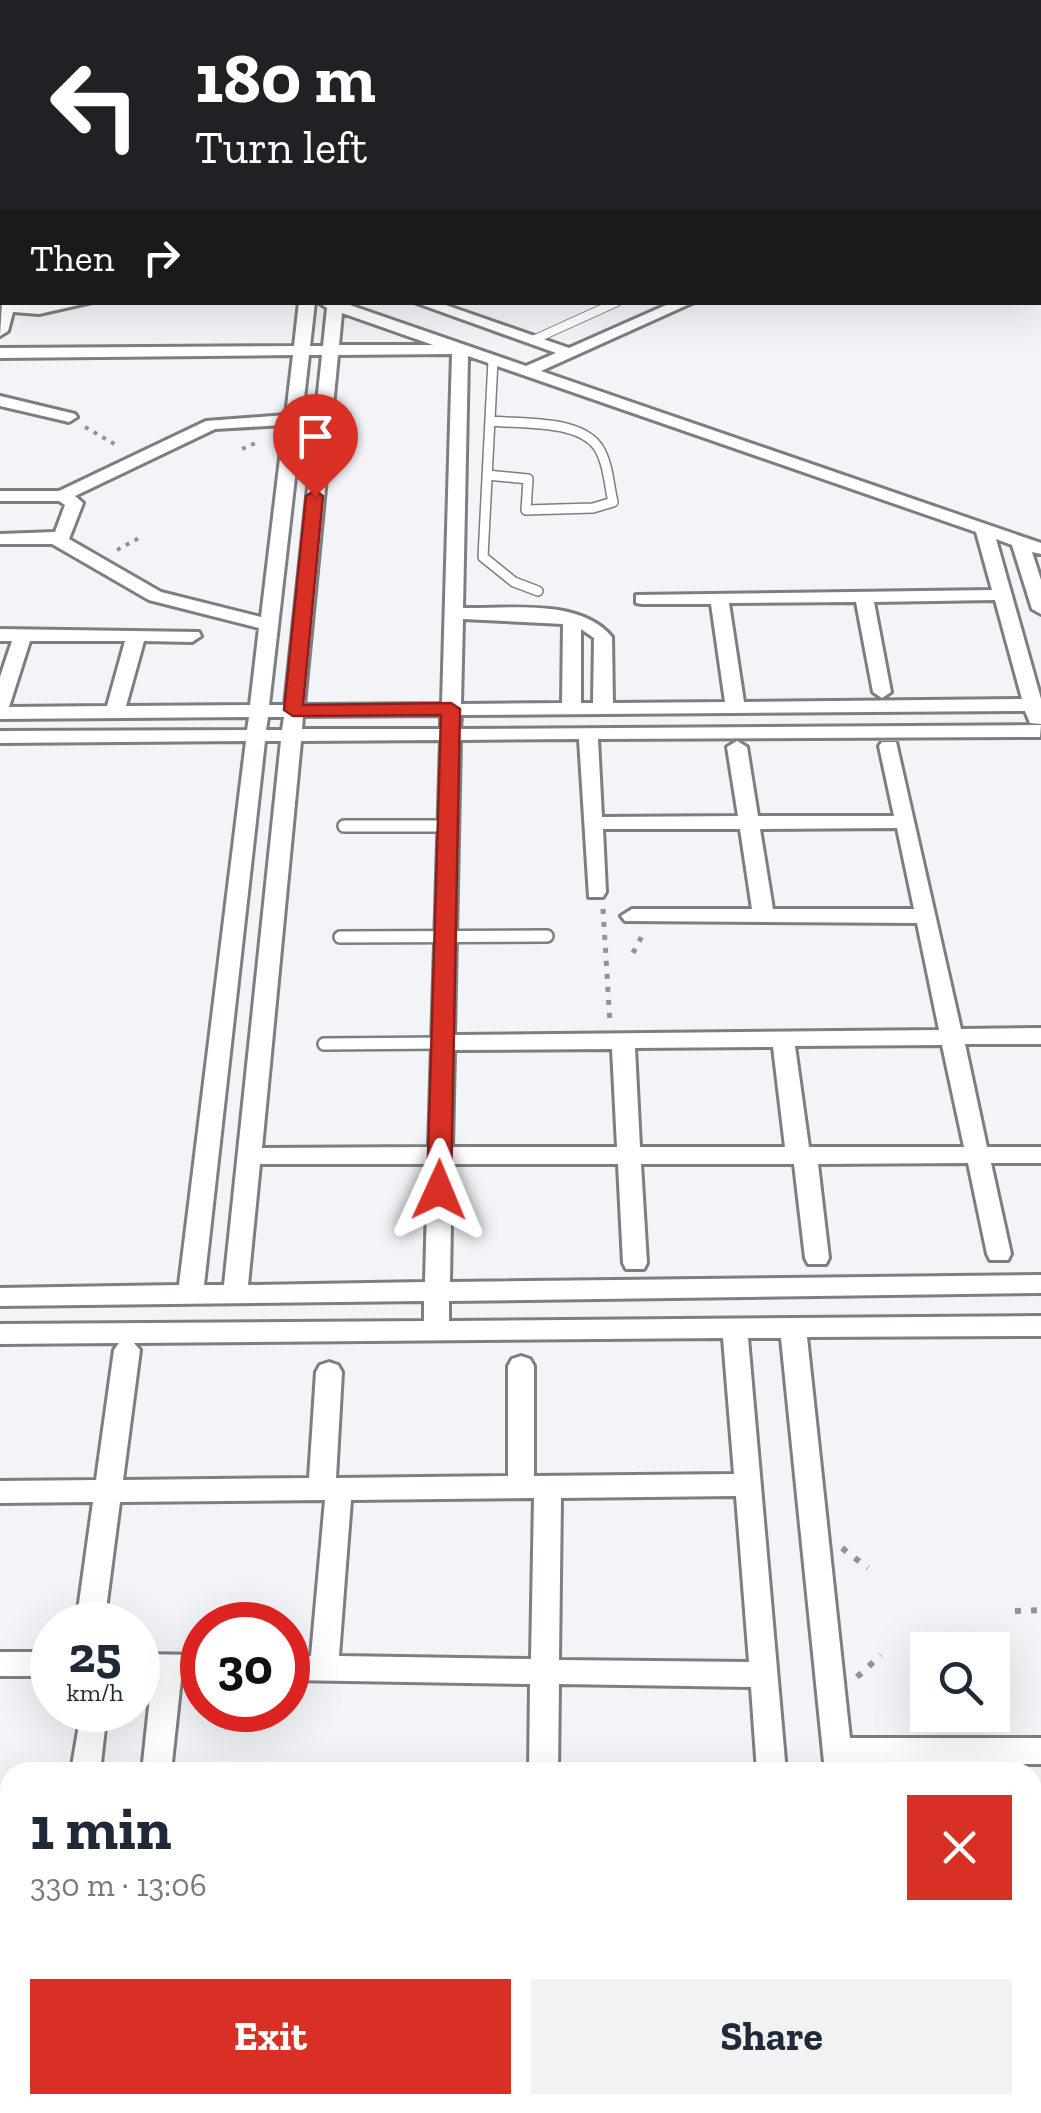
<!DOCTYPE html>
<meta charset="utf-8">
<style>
body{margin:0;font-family:"Zilla Slab",serif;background:#f2f2f3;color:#1f2937;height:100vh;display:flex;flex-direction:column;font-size:38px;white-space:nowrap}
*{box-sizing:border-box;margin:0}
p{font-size:32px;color:#747a83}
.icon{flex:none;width:55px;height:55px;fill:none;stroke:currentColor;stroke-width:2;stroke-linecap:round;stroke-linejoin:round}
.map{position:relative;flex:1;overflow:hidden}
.side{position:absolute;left:0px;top:1762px;width:1042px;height:352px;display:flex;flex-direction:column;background:#fff;border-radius:30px 30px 0 0;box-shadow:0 10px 40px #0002}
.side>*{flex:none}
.guide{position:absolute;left:0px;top:0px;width:1042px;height:305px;box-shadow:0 10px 40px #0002;background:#202124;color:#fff;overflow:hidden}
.tools{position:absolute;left:910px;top:1632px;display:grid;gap:20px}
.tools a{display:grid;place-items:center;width:100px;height:100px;border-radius:0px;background:#fff;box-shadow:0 10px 40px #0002;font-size:50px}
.speed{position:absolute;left:30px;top:1602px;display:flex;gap:20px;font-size:50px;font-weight:700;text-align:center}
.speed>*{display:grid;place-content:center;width:130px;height:130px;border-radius:50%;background:#fff;box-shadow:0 10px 40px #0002;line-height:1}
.speed small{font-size:25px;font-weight:400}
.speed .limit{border:15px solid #d22;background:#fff;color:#111}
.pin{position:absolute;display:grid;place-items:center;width:85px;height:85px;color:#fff;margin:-102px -42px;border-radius:50% 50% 50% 0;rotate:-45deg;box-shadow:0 0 10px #0007}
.pin .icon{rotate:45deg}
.me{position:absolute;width:110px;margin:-55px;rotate:1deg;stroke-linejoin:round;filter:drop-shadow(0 0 8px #0008)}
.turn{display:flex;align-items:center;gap:35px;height:210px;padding:0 30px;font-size:45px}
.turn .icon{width:130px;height:130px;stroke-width:2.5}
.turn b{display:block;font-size:70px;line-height:85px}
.then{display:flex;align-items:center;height:95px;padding:0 30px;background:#0003;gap:20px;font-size:38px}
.round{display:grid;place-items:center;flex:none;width:105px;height:105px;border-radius:0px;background:#f2f2f3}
.overview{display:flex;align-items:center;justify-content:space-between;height:170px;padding:0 30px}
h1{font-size:60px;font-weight:800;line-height:75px}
.action{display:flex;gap:20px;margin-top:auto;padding:20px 30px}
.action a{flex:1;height:115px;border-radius:0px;background:#d93025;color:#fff;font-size:40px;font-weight:800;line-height:115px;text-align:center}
.action a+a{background:#f2f2f3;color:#1f2937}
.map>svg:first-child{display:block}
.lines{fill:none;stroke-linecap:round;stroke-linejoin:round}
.service-far2-casing{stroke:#7d7e82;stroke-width:10}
.service-far1-casing{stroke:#7d7e82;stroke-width:12}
.service-casing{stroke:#7d7e82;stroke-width:16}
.minor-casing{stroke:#7d7e82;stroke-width:6}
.path-far2{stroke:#929395;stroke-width:4;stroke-dasharray:4 6;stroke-linecap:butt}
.path-far1{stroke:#929395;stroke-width:5;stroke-dasharray:5 8;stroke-linecap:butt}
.path{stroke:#929395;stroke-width:6;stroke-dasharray:6 10;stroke-linecap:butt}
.service-far2{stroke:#fff;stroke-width:8}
.service-far1{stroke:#fff;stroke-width:9}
.service{stroke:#fff;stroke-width:11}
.minor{fill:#fff;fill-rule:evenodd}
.route{fill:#d93025;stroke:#8d1f18;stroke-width:2.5}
</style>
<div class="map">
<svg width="1041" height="2113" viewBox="0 0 1041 2113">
<rect width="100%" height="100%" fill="#f3f4f8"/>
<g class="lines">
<g class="service-far2-casing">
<path id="service-far2" d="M91,2l6,-2
M533,340l84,-38"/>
</g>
<g class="service-far1-casing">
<path id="service-far1" d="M493,360l-10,197 31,25 24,9
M487,475l41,4 -2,31 67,-2 20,-6c-4,-17 -5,-40 -15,-55 -20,-28 -78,-23 -108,-26"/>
</g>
<g class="service-casing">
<path id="service" d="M344,826h104
M340,937l207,-1
M324,1044l119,-1"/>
</g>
<g class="minor-casing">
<path id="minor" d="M31,0h16l1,2h-15z
M351,0h17l1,2h-16z
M391,0h17l1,2h-16z
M0,148l2,1v9h-2z
M0,187h2v8h-2z
M92,302l-53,12 -26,-2 -5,19 -8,5 2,-32z
M299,302h16l-5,44h13l4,-38 -9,-6h23l185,64 30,-13 -142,-51h23l132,46 104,-46h21l-153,69 500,172v11l-9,-2 9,28v34l-9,-5 -20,-64 -16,-6 45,160v25l-11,-1 -5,-12 -564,4 -1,14 581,-4 -1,12 -442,2 4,78 136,-1 -11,-69 10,-6 10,6 11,69h136l-15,-70 3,-4h14l65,287 80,-1v16h-76l22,103h54v16h-50l20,91 -3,6h-18l-3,-6 -19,-91 -150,1 11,94 -3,6h-18l-3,-6 -11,-94h-153l6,99 -3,6h-18l-3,-6 -5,-99h-166l-2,118 591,-7v18l-592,8v20l592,-5v20l-234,1 43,401h191v26h-188v8h-28l-44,-434h-33l38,434h-29l-6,-85 -192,-3 -1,88h-29l1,-88 -242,-4v-24h23l14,-156 -205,2 -16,123h-28l17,-123 -93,1v-22l96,-1 18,-130 5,-7 -119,1v-20l424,-3v-20l-424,5v-18l179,-3 67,-544 -246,2v-12l247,-1 2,-13 -249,2v-42l12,-36h-12v-12l199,3 2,4 -9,6 -48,-1 -18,65 124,-1 9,-77 -110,-28 -97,-56h-52v-10l55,-2 10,-27 -6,-4h-59v-10h59l147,-70 80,-6 7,-60 -293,3v-10l294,-2zM342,313l91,32h-94zM452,354l-10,350 -138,1 34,-350zM309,355h13l-37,350h-16zM468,356l508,176 16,58 -356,5v8l6,1h69l14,98 -112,1 -1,-66c-32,-39 -103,-28 -149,-29zM284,425l-23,192 -100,-25 -92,-53 14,-36 -8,-7 140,-67zM995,600l27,99 -278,3 -15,-99 127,-1 17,90 9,6 9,-6 -17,-90zM463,619l100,5 -1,79 -101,1zM581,629l13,9 -1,65h-12zM30,641h95l-18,65 -98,1zM441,715v14h-139l1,-13zM268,717h16l-2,13h-16zM579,739l10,158h14l3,-5 -3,-63h137l12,80h-120l-11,7 4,5 292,2 22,107 -485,5 6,-295zM441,740l-12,407 -167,1 39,-407zM265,741h16l-57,544h-20zM897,828l17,81h-141l-13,-80zM942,1045l22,102h-155l-14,-101zM773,1047l12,100h-145l-5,-99zM612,1049l5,98h-165l2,-97zM260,1164h168l-3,118 -177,3zM723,1338l11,136 -200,2v-110l-4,-7 -9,-3 -9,3 -4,7v110l-172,2 6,-106 -4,-7 -9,-3 -9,3 -4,7 -7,106 -186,2 17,-130 -6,-7zM736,1496l13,166 -190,-2 2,-162zM534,1498l-3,161 -192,-3 12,-156z
M0,396l75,18 2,3 -8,5 -69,-16z
M0,1652h52v24h-52z
M138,1654l64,1v24h-21l-10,93h-29l10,-94h-14z
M90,1715l10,4 5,9 -5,44h-29l9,-53z
M0,1842h10v28h-10z
M1032,2021l9,3v32l-9,-4z
M0,2078h10v27h12l-22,5z
M32,2105h32l-1,8h-32z
M292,2105h32v8h-32z
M543,2105h32v8h-32z
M783,2105h32l1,8h-32z
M857,2105h32l1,8h-32z"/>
</g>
<path class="path-far2" d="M85,427l33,19
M242,449l16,-7
M117,550l24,-13"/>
<path class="path-far1" d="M603,909l7,114
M633,953l10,-19"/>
<path class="path" d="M842,1548l26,20
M1015,1611l26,-1
M857,1677l24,-22"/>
<use href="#service-far2" class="service-far2"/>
<use href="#service-far1" class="service-far1"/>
<use href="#service" class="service"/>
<use href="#minor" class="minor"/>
</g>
<path class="route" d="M315,490l8,6 -20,209 148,-2 9,6 -9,481 -12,8 -12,-8 14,-475 -148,1 -9,-6 22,-214z"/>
</svg>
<div class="tools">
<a><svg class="icon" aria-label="search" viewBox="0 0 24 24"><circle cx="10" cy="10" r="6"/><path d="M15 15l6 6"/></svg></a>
</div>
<div class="speed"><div>25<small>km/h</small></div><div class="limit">30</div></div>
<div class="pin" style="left:315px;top:496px;background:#d93025"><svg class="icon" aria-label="arrive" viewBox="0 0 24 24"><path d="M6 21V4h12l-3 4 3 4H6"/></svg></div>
<svg class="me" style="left:439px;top:1190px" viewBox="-20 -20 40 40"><path d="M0-17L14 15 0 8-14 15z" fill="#d93025" stroke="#fff" stroke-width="4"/></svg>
<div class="guide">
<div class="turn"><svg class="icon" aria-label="left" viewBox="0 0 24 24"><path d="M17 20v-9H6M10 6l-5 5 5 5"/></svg><div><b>180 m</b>Turn left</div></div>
<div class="then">Then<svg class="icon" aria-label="right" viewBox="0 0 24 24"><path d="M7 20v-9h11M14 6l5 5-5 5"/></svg></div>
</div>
<section class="side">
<div class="overview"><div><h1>1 min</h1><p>330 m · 13:06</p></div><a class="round" style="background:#d93025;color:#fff"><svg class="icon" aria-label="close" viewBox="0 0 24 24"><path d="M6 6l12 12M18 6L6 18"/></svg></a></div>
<div class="action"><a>Exit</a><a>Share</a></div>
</section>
</div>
